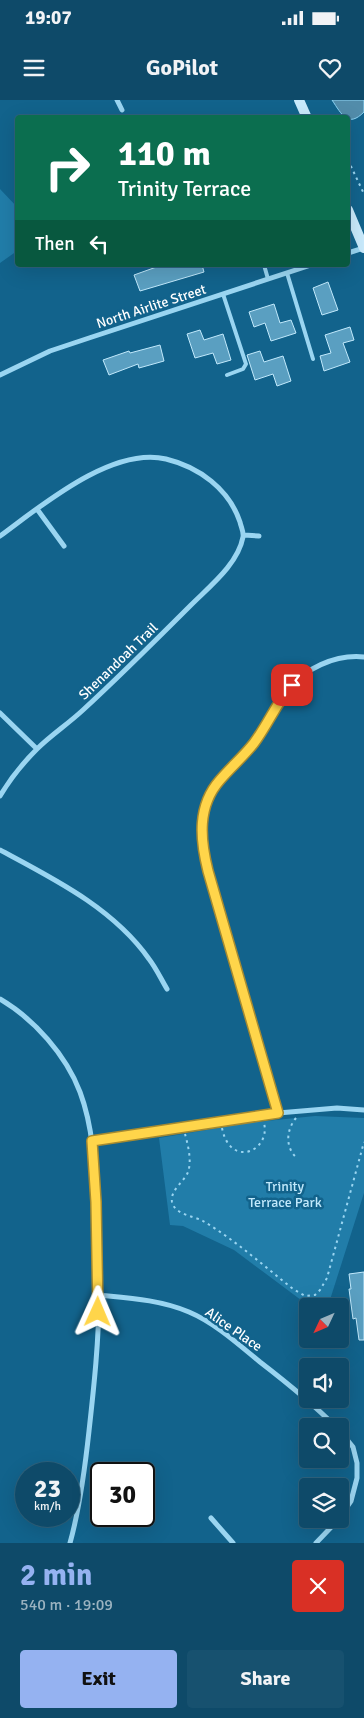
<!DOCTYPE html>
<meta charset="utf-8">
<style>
body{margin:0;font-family:Signika,sans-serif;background:#17516f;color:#f1f3f6;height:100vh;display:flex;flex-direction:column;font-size:19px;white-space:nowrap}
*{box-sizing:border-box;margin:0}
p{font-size:16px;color:#9bb3c0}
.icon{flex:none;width:28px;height:28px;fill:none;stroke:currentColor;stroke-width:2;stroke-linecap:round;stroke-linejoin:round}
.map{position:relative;height:1443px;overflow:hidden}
.sheet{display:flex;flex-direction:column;background:#0e4a69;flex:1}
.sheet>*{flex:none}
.banner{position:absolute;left:15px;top:15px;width:335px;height:152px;border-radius:5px;box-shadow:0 5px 20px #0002,0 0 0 1px #2e627d;background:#0b6e4f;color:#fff;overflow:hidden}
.needle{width:32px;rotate:226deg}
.controls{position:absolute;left:299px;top:1198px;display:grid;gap:10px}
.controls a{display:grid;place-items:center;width:50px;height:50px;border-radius:5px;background:#0e4a69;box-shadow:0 5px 20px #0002,0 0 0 1px #2e627d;font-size:25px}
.speed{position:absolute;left:15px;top:1362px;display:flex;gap:10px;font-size:25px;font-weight:700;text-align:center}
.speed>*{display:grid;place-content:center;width:65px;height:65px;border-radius:50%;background:#0e4a69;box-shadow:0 5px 20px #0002,0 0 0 1px #2e627d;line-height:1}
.speed small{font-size:12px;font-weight:400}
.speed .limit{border:2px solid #111;border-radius:8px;background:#fff;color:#111}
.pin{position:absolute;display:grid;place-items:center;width:42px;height:42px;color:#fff;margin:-21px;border-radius:10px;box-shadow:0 2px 8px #0006}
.me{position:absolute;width:55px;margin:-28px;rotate:1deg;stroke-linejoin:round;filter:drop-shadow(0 0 4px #0008)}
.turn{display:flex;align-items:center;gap:18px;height:105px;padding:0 20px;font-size:22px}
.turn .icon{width:65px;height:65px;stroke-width:2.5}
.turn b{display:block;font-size:35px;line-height:42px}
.then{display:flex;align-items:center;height:48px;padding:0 20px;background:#0003;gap:10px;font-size:19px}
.round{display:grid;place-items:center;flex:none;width:52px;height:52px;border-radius:5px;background:#17516f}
.headline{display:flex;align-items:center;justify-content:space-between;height:85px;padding:0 20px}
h1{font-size:30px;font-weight:800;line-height:38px;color:#95b2f1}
.action{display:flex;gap:10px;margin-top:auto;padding:10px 20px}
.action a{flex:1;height:58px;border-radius:5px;background:#95b2f1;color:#111;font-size:20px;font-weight:800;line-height:58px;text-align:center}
.action a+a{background:#17516f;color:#f1f3f6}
.status{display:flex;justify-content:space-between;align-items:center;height:35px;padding:0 25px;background:#0e4a69;direction:ltr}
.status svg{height:14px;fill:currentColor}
header{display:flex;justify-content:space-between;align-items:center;height:65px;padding:0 20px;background:#0e4a69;font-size:22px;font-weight:800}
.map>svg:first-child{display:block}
.green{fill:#217da9}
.water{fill:#528caa;stroke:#8cd4f4}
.building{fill:#5a9fc1;stroke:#c1e9fc}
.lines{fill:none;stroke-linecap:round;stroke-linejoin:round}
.path{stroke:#9ad5f1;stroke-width:2;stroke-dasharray:2.5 4;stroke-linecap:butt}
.lane{stroke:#9ad5f1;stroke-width:4}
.street{stroke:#9ad5f1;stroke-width:5}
.secondary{stroke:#c9eafc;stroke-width:10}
.route-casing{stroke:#a68a30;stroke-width:12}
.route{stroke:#ffd54a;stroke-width:9}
.labels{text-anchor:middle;stroke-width:5;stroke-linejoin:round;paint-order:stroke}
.street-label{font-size:14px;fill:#fff;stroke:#12638c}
.park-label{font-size:14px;fill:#c1e9fc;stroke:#12638c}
</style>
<div class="status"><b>19:07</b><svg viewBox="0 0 49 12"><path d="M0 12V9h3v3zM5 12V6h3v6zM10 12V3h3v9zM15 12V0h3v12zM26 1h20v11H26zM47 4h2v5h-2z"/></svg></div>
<header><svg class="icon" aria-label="menu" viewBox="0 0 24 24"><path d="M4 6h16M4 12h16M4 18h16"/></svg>GoPilot<svg class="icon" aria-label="heart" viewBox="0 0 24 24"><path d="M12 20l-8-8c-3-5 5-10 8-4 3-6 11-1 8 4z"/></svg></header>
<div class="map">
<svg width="364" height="1443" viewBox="0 0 364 1443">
<rect width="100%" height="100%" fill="#12638c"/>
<path class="green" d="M0,89l18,19 -1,43 -17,12z
M315,1016l49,2v75l-36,113h-19l-75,-56 -51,-24 -13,-1 -11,-87 89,-15z"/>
<path class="water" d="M332,0h32v12c-16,16 -22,3 -32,-12z"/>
<path class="building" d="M162,165h40l2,7 -64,19 -6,-16z
M328,182l10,28 -16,5 -9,-27z
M274,204l6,19 11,-3 5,13 -25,8 -6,-18 -11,4 -5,-15z
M350,227l4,13 -11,3 7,19 -26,9 -4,-15 11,-3 -6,-18z
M200,230l4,10 19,-6 8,26 -14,4 -4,-11 -18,5 -8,-24z
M160,245l4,16 -25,7 -1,-4 -29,11 -6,-15 26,-9 1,2z
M260,251l4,11 19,-6 8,25 -14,5 -4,-12 -18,6 -8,-25z
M364,1172v68h-5l-3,-22 -3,1 -4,-30h2l-2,-15z"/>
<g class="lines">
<path class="path" d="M348,60l16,34
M296,1018c-10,12 -11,30 1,40
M222,1028c8,41 49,23 42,-5
M185,1034c3,11 7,27 3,38 -4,10 -18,18 -16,30 3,13 22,14 31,19 32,19 61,45 90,68l12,7 10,-1 5,-5 7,-12 37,-136"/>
<path class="lane" d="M264,165l4,14
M287,173l26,86
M223,194l23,70 -3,5 -16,6"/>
<path class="street" d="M117,0l5,10
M348,153l16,-5
M0,275l50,-24 39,-13 222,-73
M37,409l27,37
M244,435l15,1
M0,436c41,-30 112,-90 166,-77 33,8 63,30 74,63 1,5 4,10 3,15 -5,27 -33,49 -52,68 -35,35 -71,71 -108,105 -15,14 -32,25 -46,39 -14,14 -27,30 -37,47
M0,613l37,36
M0,750c54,29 113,58 149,109 7,9 12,20 18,30
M0,899c34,20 66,56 80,93 15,40 15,85 17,127 1,26 3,51 2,76 0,45 -5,91 -10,136 -4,37 -9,76 -19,112
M278,1013l-70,-242c-6,-21 -9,-42 -3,-64 7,-25 31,-41 46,-61 14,-17 22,-37 35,-55 18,-22 49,-37 78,-34
M92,1041l186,-28 59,-5 27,2
M99,1195c30,3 62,5 90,17 26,11 49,32 71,50 26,20 52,41 75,64
M340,1331l13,16 4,16v15l-6,23 -11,16
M211,1418l22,25
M316,1443l23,-24"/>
<path class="secondary" d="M299,0l8,18
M348,110l16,38"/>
</g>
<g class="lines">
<g class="route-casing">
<path id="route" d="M98,1212l-2,-110 -4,-61 186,-28 -70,-242c-8,-32 -11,-65 12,-91 11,-13 24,-24 34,-37 14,-19 23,-41 38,-58"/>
</g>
<use href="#route" class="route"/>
</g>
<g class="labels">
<g class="street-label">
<text transform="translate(151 206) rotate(-18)" y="5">North Airlite Street</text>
<text transform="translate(118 561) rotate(-44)" y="5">Shenandoah Trail</text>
<text transform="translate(234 1229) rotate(35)" y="5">Alice Place</text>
</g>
<g class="park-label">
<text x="285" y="1091">Trinity<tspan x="285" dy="16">Terrace Park</tspan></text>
</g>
</g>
</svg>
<div class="controls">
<a><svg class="needle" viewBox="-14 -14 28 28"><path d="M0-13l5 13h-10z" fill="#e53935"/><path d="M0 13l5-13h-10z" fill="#9bb3c0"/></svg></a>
<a><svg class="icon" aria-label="sound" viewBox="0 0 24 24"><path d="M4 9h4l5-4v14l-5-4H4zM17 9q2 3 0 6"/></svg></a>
<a><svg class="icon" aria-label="search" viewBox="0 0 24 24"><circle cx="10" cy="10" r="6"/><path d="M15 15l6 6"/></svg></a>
<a><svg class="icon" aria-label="layers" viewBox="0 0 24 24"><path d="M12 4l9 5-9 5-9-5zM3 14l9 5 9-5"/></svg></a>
</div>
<div class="speed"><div>23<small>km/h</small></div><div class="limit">30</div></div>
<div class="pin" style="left:292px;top:585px;background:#d93025"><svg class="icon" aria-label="arrive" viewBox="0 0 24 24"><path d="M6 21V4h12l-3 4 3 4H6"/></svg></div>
<svg class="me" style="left:98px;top:1212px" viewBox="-20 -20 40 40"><path d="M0-17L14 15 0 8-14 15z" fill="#ffd54a" stroke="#fff" stroke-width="4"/></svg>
<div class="banner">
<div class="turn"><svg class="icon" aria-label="right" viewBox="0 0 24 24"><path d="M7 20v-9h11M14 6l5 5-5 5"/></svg><div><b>110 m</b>Trinity Terrace</div></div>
<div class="then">Then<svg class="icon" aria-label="left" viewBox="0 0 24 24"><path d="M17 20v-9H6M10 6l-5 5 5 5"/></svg></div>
</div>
</div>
<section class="sheet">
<div class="headline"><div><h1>2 min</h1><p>540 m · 19:09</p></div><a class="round" style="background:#d93025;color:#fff"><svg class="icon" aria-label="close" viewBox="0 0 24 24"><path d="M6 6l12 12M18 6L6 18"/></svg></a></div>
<div class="action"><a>Exit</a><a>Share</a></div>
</section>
